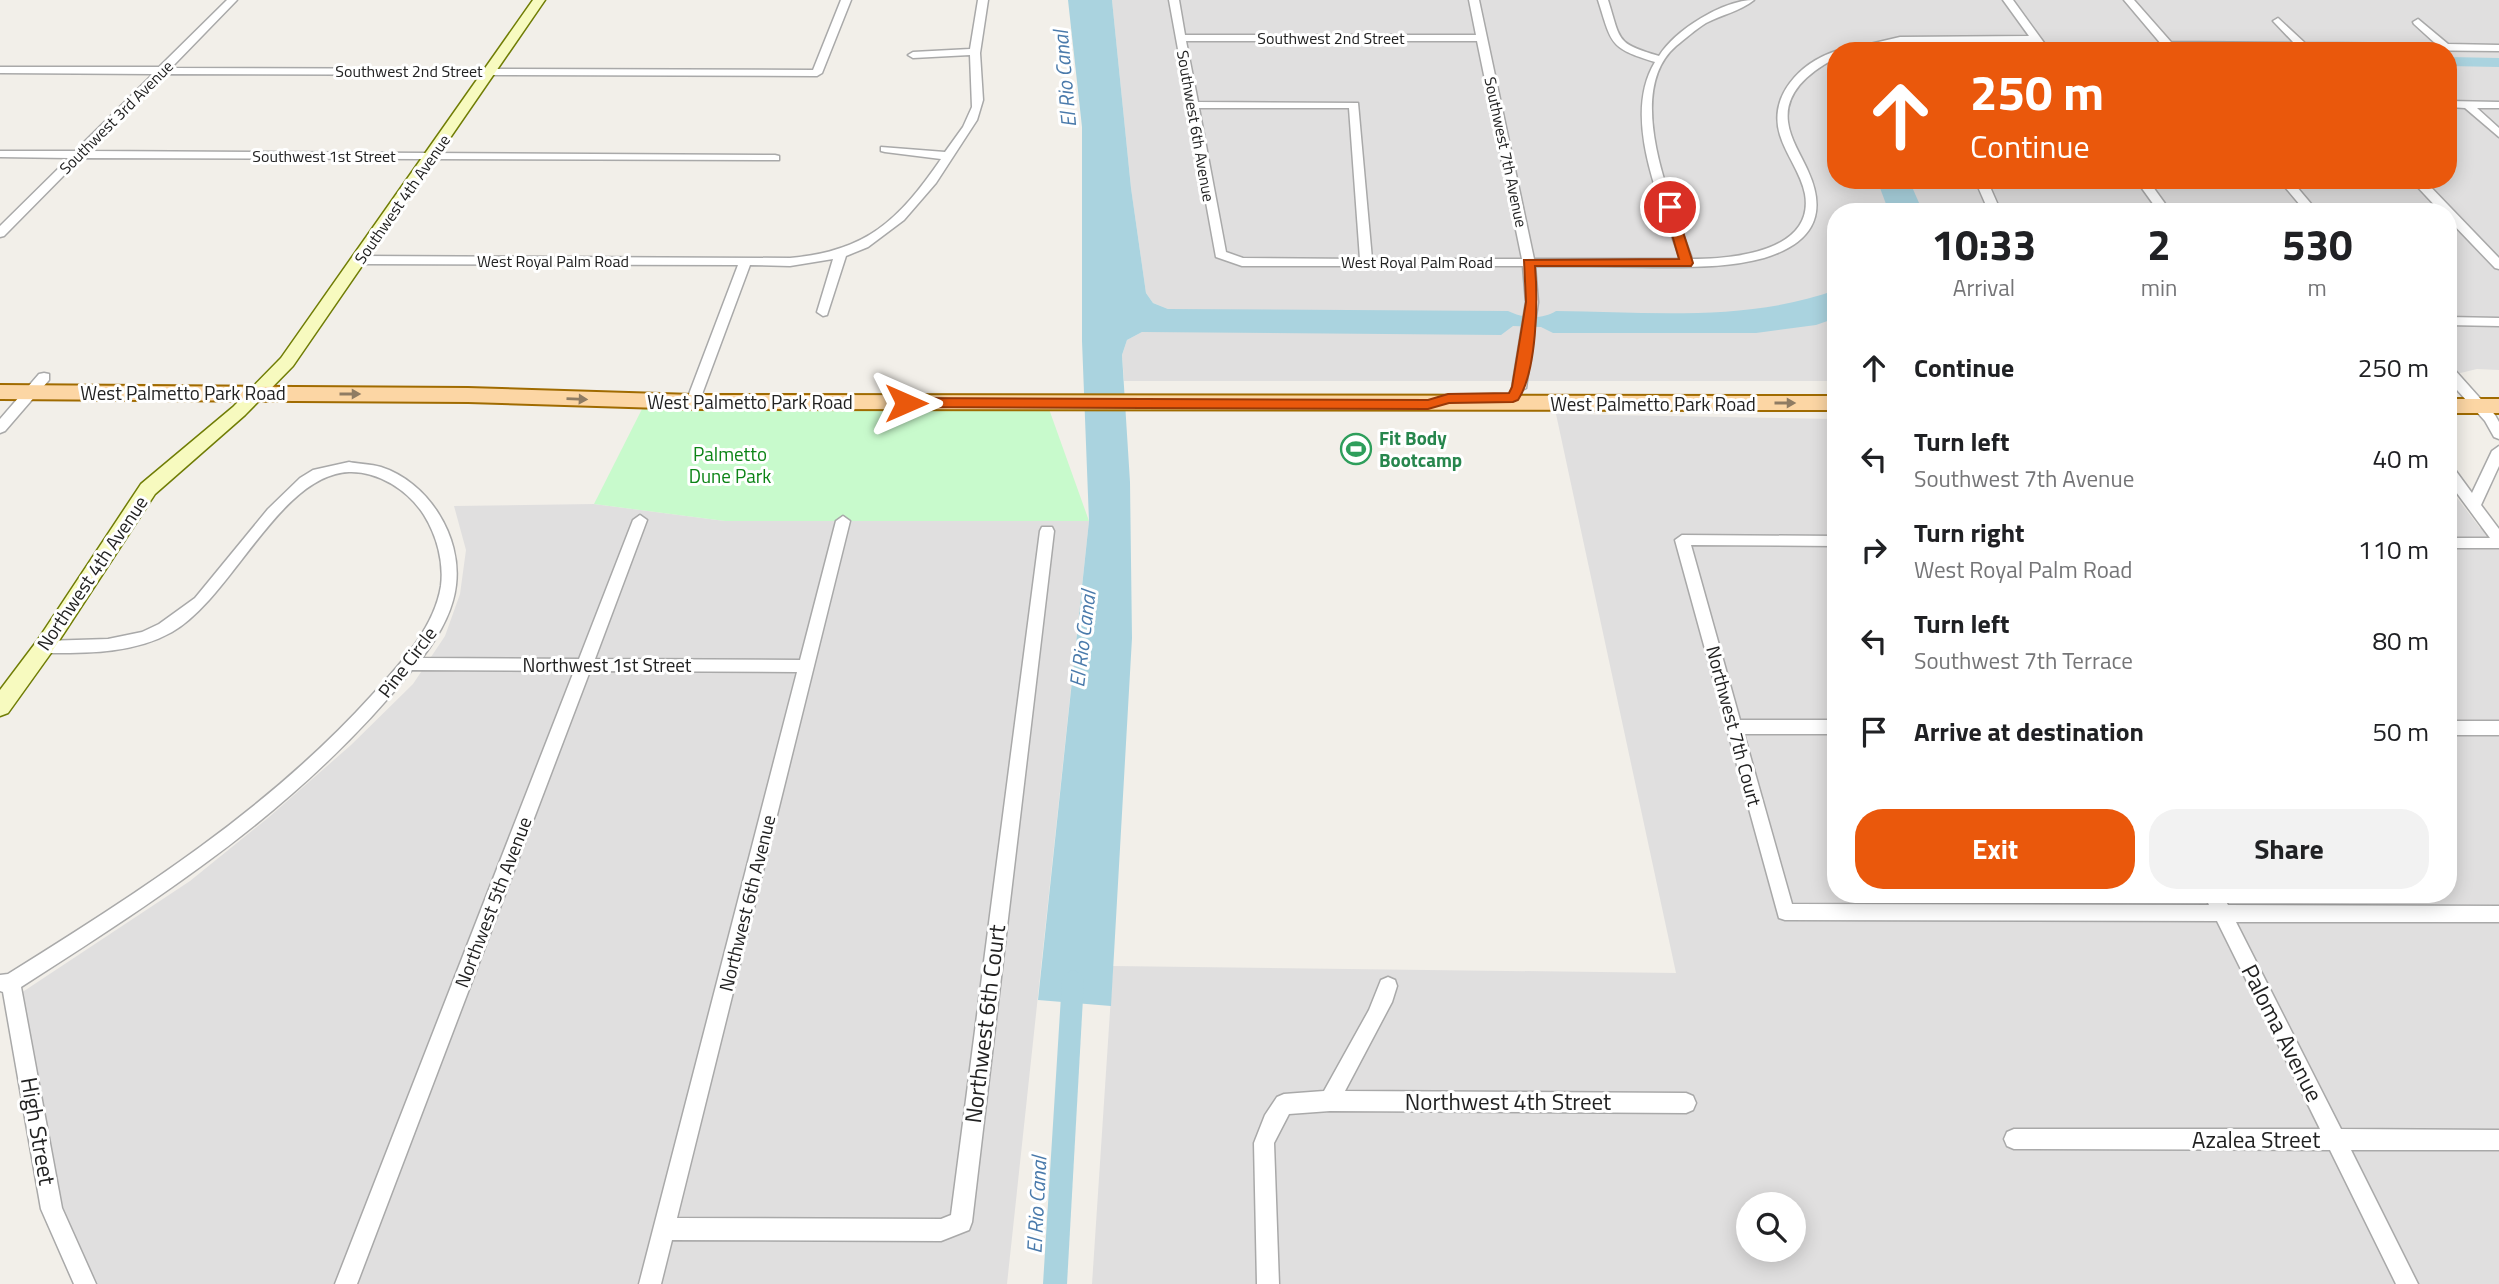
<!DOCTYPE html>
<style>
body{margin:0;font-family:"Titillium Web",sans-serif;background:#f2f2f2;color:#202124;height:100vh;display:flex;flex-direction:column;font-size:26px;white-space:nowrap}
*{box-sizing:border-box;margin:0}
p{font-size:23px;color:#757577}
.icon{flex:none;width:38px;height:38px;fill:none;stroke:currentColor;stroke-width:2;stroke-linecap:round;stroke-linejoin:round}
.map{position:relative;flex:1;overflow:hidden}
.panel{position:absolute;left:1827px;top:203px;width:630px;height:700px;display:flex;flex-direction:column;background:#fff;border-radius:28px;box-shadow:0 4px 18px #0003}
.panel>*{flex:none}
.hud{position:absolute;left:1827px;top:42px;width:630px;height:147px;border-radius:28px;box-shadow:0 4px 18px #0003;background:#ea580c;color:#fff;overflow:hidden}
.controls{position:absolute;left:1736px;top:1192px;display:grid;gap:14px}
.controls a{display:grid;place-items:center;width:70px;height:70px;border-radius:50%;background:#fff;box-shadow:0 4px 18px #0003;font-size:35px}
.pin{position:absolute;display:grid;place-items:center;width:60px;height:60px;color:#fff;margin:-30px;border:4px solid #fff;border-radius:50%;box-shadow:0 2px 7px #0007}
.me{position:absolute;width:77px;margin:-38px;rotate:90deg;stroke-linejoin:round;filter:drop-shadow(0 0 5px #0008)}
.turn{display:flex;align-items:center;gap:24px;height:147px;padding:0 28px;font-size:32px}
.turn .icon{width:91px;height:91px;stroke-width:2.5}
.turn b{display:block;font-size:49px;line-height:60px}
.eta{display:flex;justify-content:space-evenly;align-items:center;height:119px;text-align:center}
.eta b{font-size:42px;font-weight:700;line-height:49px}
.cta{display:flex;gap:14px;margin-top:auto;padding:14px 28px}
.cta a{flex:1;height:80px;border-radius:28px;background:#ea580c;color:#fff;font-size:28px;font-weight:700;line-height:80px;text-align:center}
.cta a+a{background:#f2f2f2;color:#202124}
ul{padding:0;list-style:none}
li{display:flex;align-items:center;gap:21px;height:91px;padding:0 28px}
li div{flex:1}
li b{display:block;font-size:26px}
li em{font-style:normal}
.map>svg:first-child{display:block}
.residential{fill:#e0dfdf;fill-rule:evenodd}
.park{fill:#c8facc}
.water{fill:#aad3df}
.lines{fill:none;stroke-linecap:round;stroke-linejoin:round}
.canal{fill:#aad3df;fill-rule:evenodd}
.street-casing{stroke:#a9a9a9;stroke-width:3}
.secondary-casing{stroke:#707d05;stroke-width:3}
.primary-casing{stroke:#a06b00;stroke-width:4}
.street{fill:#fff;fill-rule:evenodd}
.secondary{fill:#f7fabf;fill-rule:evenodd}
.primary{fill:#fcd6a4;fill-rule:evenodd}
.oneway{fill:#8f7c63}
.route{fill:#ea580c;stroke:#983908;stroke-width:2}
.labels{text-anchor:middle;stroke-width:6;stroke-linejoin:round;paint-order:stroke}
.far-street-label{font-size:16px;fill:#222;stroke:#fff}
.street-label{font-size:19px;fill:#222;stroke:#fff}
.leisure-label{font-size:19px;font-weight:bold;fill:#27864d;stroke:#fff;text-anchor:start}
.park-label{font-size:19px;fill:#0c8416;stroke:#fff}
.water-label{font-size:21px;font-style:italic;fill:#4a7aab;stroke:#fff}
.near-street-label{font-size:23px;fill:#222;stroke:#fff}
</style>
<div class="map">
<svg width="2499" height="1284" viewBox="0 0 2499 1284">
<rect width="100%" height="100%" fill="#f2efe9"/>
<path class="residential" d="M1112,0h1387v370l-22,-1 -29,7v-164h-612v169h-712l-2,-26 5,-15 15,-8 54,-1 1,-21 -29,-1 -15,-6 -7,-10 -15,-105zM1836,51h612v129h-612z
M1556,414l280,5v475h612v-408l32,42h19v756h-1407l21,-318 563,7zM1748,1204h46v46h-46z
M594,504l131,17h364l-82,763h-920l-17,-37 -52,-252 172,-114 79,-64 82,-72 62,-61 32,-48 15,-42 6,-44 -12,-44z"/>
<path class="park" d="M643,407l406,2 40,112h-364l-131,-17z"/>
<path class="water" d="M1068,0h44l19,188 15,105 7,10 15,6 340,2c14,7 34,9 48,0 94,1 191,11 280,-21v28l-20,7 -60,8h-203l-12,-6 -28,-1 -12,9 -359,-3 -15,8 -5,15 8,127 2,156 -21,368 -73,-6 51,-479 -7,-180v-214z
M2448,57l51,1v9l-51,-1z
M1877,180h32l14,32h-34z"/>
<g class="lines">
<path class="canal" d="M1073,970l7,3 4,7 -17,304h-24l19,-304 4,-7z"/>
<g class="street-casing">
<path id="street" d="M227,0h10l-66,68 642,2 28,-70h10l-29,73 -5,3 -653,-2 -76,77 687,4 4,1v4l-698,-2 -77,78 -4,1v-11l69,-68 -69,-1v-6h75l78,-77 -153,-1v-6h159z
M978,0h10l-8,53 3,47 -6,20 -41,63 -32,37 -36,27 -22,9 -19,59 -4,1 -6,-4 16,-53 -43,7 -40,-1 -52,140h-10l-2,-3 52,-137 -378,-1 -6,-4 6,-4 430,2c77,-7 108,-37 151,-99l-56,-7 -4,-1v-4l64,5 18,-25 9,-20 -2,-52 -57,3 -5,-3 5,-3 57,-3z
M1169,0h10l6,35h291l-7,-35h10l55,259h146c-19,-57 -59,-141 -25,-197 -46,-14 -43,-18 -57,-62h10c13,41 7,43 51,56 16,-26 64,-56 95,-56 -13,11 -33,15 -48,23 -10,6 -21,16 -30,23 -54,47 -3,159 16,213 40,0 123,-7 113,-65 -4,-21 -19,-39 -25,-59 -12,-39 20,-72 56,-84v7c-25,13 -52,33 -48,64 2,17 13,33 20,49 21,46 2,73 -44,87 -37,10 -74,9 -111,9 -39,-1 -78,-1 -118,-1l3,36 -12,86 -7,4 -5,-1 -2,-3 14,-86 -3,-36h-281l-26,-9zM1186,41h291l45,218h-150l-14,-156 -160,-1zM1199,108h150l11,151 -117,-1 -17,-6z
M2003,0h10l37,51h-10l-7,-9 -133,1 -39,8h-21l60,-14 129,-1z
M2124,0h10l37,42 123,1 -21,-22 5,-3 27,25 131,1 -22,-20 -1,-2 5,-3 30,25 51,1v6l-323,-3 2,3h-11z
M2448,101l51,1v6h-22l22,20v9l-34,-29 -17,-1z
M1975,180h12l14,32h-12z
M2136,180h12l23,32h-12z
M2279,180h12l27,32h-12z
M2411,180h13l75,78v11l-4,-1 -47,-49v-7h-7z
M2448,317l51,1v8l-51,-1z
M2448,367l5,1 42,47 4,7v17l-5,-2 -9,-16 -37,-41z
M44,373l5,1v6l-44,51 -5,2v-14l39,-45z
M2499,446v20l-18,39 18,24v19h-51v-10h42l-42,-57v-16l5,2 19,26 20,-42z
M349,462c10,2 22,2 32,5 47,15 81,69 75,118 -3,27 -18,52 -34,73l157,1 54,-139 7,-5 7,5 -52,139 205,1 36,-139 7,-5 7,5 -173,697 264,1 10,-4 89,-684 2,-4h10l2,4 -82,691 -3,8 -28,11 -269,-1 -11,44h-22l158,-612 -207,-1 -233,613h-22l239,-613 -162,-1c-112,138 -243,222 -391,317l41,221 34,76h-22l-33,-75 -38,-217 -3,-1v-16l8,-1c131,-82 260,-164 364,-279 28,-31 62,-66 69,-109 3,-24 -4,-50 -17,-71 -15,-24 -45,-44 -75,-43 -70,3 -117,126 -177,160 -39,22 -85,21 -128,21l-6,-2 -2,-4 2,-4 6,-2 64,-2 34,-7 17,-8 36,-26 73,-89 32,-31 13,-8z
M1682,535l154,1v10l-145,-1 49,175h96v14h-92l48,170 417,1 -5,-11h18l6,11 271,1v16h-263l105,207 158,1v20h-148l67,134h-22l-66,-134 -316,-1 -7,-3 -3,-7 3,-7 7,-3h306l-103,-208 -432,-1 -6,-2 -104,-378z
M2448,721h51v14h-51z
M1388,977l7,3 2,6 -5,16 -47,89 341,2 7,3 3,7 -3,7 -7,3 -356,-2 -41,3 -15,29 5,141h-22l-3,-141 11,-28 12,-18 7,-3 40,-3 45,-81 12,-30z"/>
</g>
<g class="secondary-casing">
<path id="secondary" d="M533,0h12l-252,366 -48,49 -90,79 -104,159 -43,60 -8,3v-26l37,-49 104,-157 92,-77 48,-49z"/>
</g>
<g class="primary-casing">
<path id="primary" d="M0,385l468,3 225,7 1143,1v14l-1143,-1 -225,-7 -468,-3z
M2448,399h51v14h-51z"/>
</g>
<use href="#street" class="street"/>
<use href="#secondary" class="secondary"/>
<use href="#primary" class="primary"/>
</g>
<defs><path id="oneway-solid" d="M-6-.8H1V-3.2L6.5 0L1 3.2V.8H-6Z" transform="scale(1.75)"/></defs>
<g class="oneway">
<use href="#oneway-solid" transform="translate(350 394)"/>
<use href="#oneway-solid" transform="translate(577 399) rotate(2)"/>
<use href="#oneway-solid" transform="translate(1785 403)"/>
</g>
<path class="route" d="M1670,203l5,4 18,56 -2,3h-156c3,35 2,105 -17,134l-5,2 -64,1 -21,6 -522,-2 -7,-4 7,-5 522,2 20,-6 61,-1 3,-6 14,-85 -2,-42 155,-1 -15,-52z"/>
<defs>
<g id="stadium-ring" transform="scale(1.575)"><circle r="9.5" fill="#fff" stroke="#2e9e5b" stroke-width="1.5"/><path d="M0-5a6.5 5 0 1 0 0 10a6.5 5 0 1 0 0-10ZM-3.5-1.8h7v3.6h-7Z" fill="#2e9e5b"/></g>
</defs>
<g fill-rule="evenodd">
<use href="#stadium-ring" x="1356" y="449"/>
</g>
<g class="labels">
<g class="far-street-label">
<text x="1331" y="44">Southwest 2nd Street</text>
<text x="409" y="77">Southwest 2nd Street</text>
<text transform="translate(116 117) rotate(-45)" y="6">Southwest 3rd Avenue</text>
<text transform="translate(1196 126) rotate(80)" y="6">Southwest 6th Avenue</text>
<text transform="translate(1506 152) rotate(78)" y="6">Southwest 7th Avenue</text>
<text x="324" y="162">Southwest 1st Street</text>
<text transform="translate(402 199) rotate(-55)" y="6">Southwest 4th Avenue</text>
<text x="553" y="267">West Royal Palm Road</text>
<text x="1417" y="268">West Royal Palm Road</text>
</g>
<g class="street-label">
<text x="183" y="400">West Palmetto Park Road</text>
<text x="750" y="409">West Palmetto Park Road</text>
<text x="1653" y="411">West Palmetto Park Road</text>
<text transform="translate(92 573) rotate(-56)" y="7">Northwest 4th Avenue</text>
<text transform="translate(407 662) rotate(-53)" y="7">Pine Circle</text>
<text x="607" y="672">Northwest 1st Street</text>
<text transform="translate(1734 726) rotate(75)" y="7">Northwest 7th Court</text>
<text transform="translate(493 902) rotate(-69)" y="7">Northwest 5th Avenue</text>
<text transform="translate(747 903) rotate(-76)" y="7">Northwest 6th Avenue</text>
</g>
<g class="leisure-label">
<text x="1379" y="445">Fit Body<tspan x="1379" dy="22">Bootcamp</tspan></text>
</g>
<g class="park-label">
<text x="730" y="461">Palmetto<tspan x="730" dy="22">Dune Park</tspan></text>
</g>
<g class="water-label">
<text transform="translate(1065 79) rotate(-95)" y="7">El Rio Canal</text>
<text transform="translate(1083 639) rotate(-83)" y="7">El Rio Canal</text>
<text transform="translate(1037 1205) rotate(-87)" y="7">El Rio Canal</text>
</g>
<g class="near-street-label">
<text transform="translate(985 1024) rotate(-83)" y="8">Northwest 6th Court</text>
<text transform="translate(2282 1033) rotate(63)" y="8">Paloma Avenue</text>
<text x="1508" y="1110">Northwest 4th Street</text>
<text transform="translate(38 1131) rotate(80)" y="8">High Street</text>
<text x="2256" y="1148">Azalea Street</text>
</g>
</g>
</svg>
<div class="controls">
<a><svg class="icon" aria-label="search" viewBox="0 0 24 24"><circle cx="10" cy="10" r="6"/><path d="M15 15l6 6"/></svg></a>
</div>
<div class="pin" style="left:1670px;top:207px;background:#d93025"><svg class="icon" aria-label="arrive" viewBox="0 0 24 24"><path d="M6 21V4h12l-3 4 3 4H6"/></svg></div>
<svg class="me" style="left:906px;top:403px" viewBox="-20 -20 40 40"><path d="M0-17L14 15 0 8-14 15z" fill="#ea580c" stroke="#fff" stroke-width="4"/></svg>
<div class="hud">
<div class="turn"><svg class="icon" aria-label="ahead" viewBox="0 0 24 24"><path d="M12 20V5M6 11l6-6 6 6"/></svg><div><b>250 m</b>Continue</div></div>
</div>
<section class="panel">
<div class="eta">
<div><b>10:33</b><p>Arrival</p></div>
<div><b>2</b><p>min</p></div>
<div><b>530</b><p>m</p></div>
</div>
<ul>
<li><svg class="icon" aria-label="ahead" viewBox="0 0 24 24"><path d="M12 20V5M6 11l6-6 6 6"/></svg><div><b>Continue</b></div><em>250 m</em></li>
<li><svg class="icon" aria-label="left" viewBox="0 0 24 24"><path d="M17 20v-9H6M10 6l-5 5 5 5"/></svg><div><b>Turn left</b><p>Southwest 7th Avenue</p></div><em>40 m</em></li>
<li><svg class="icon" aria-label="right" viewBox="0 0 24 24"><path d="M7 20v-9h11M14 6l5 5-5 5"/></svg><div><b>Turn right</b><p>West Royal Palm Road</p></div><em>110 m</em></li>
<li><svg class="icon" aria-label="left" viewBox="0 0 24 24"><path d="M17 20v-9H6M10 6l-5 5 5 5"/></svg><div><b>Turn left</b><p>Southwest 7th Terrace</p></div><em>80 m</em></li>
<li><svg class="icon" aria-label="arrive" viewBox="0 0 24 24"><path d="M6 21V4h12l-3 4 3 4H6"/></svg><div><b>Arrive at destination</b></div><em>50 m</em></li>
</ul>
<div class="cta"><a>Exit</a><a>Share</a></div>
</section>
</div>
